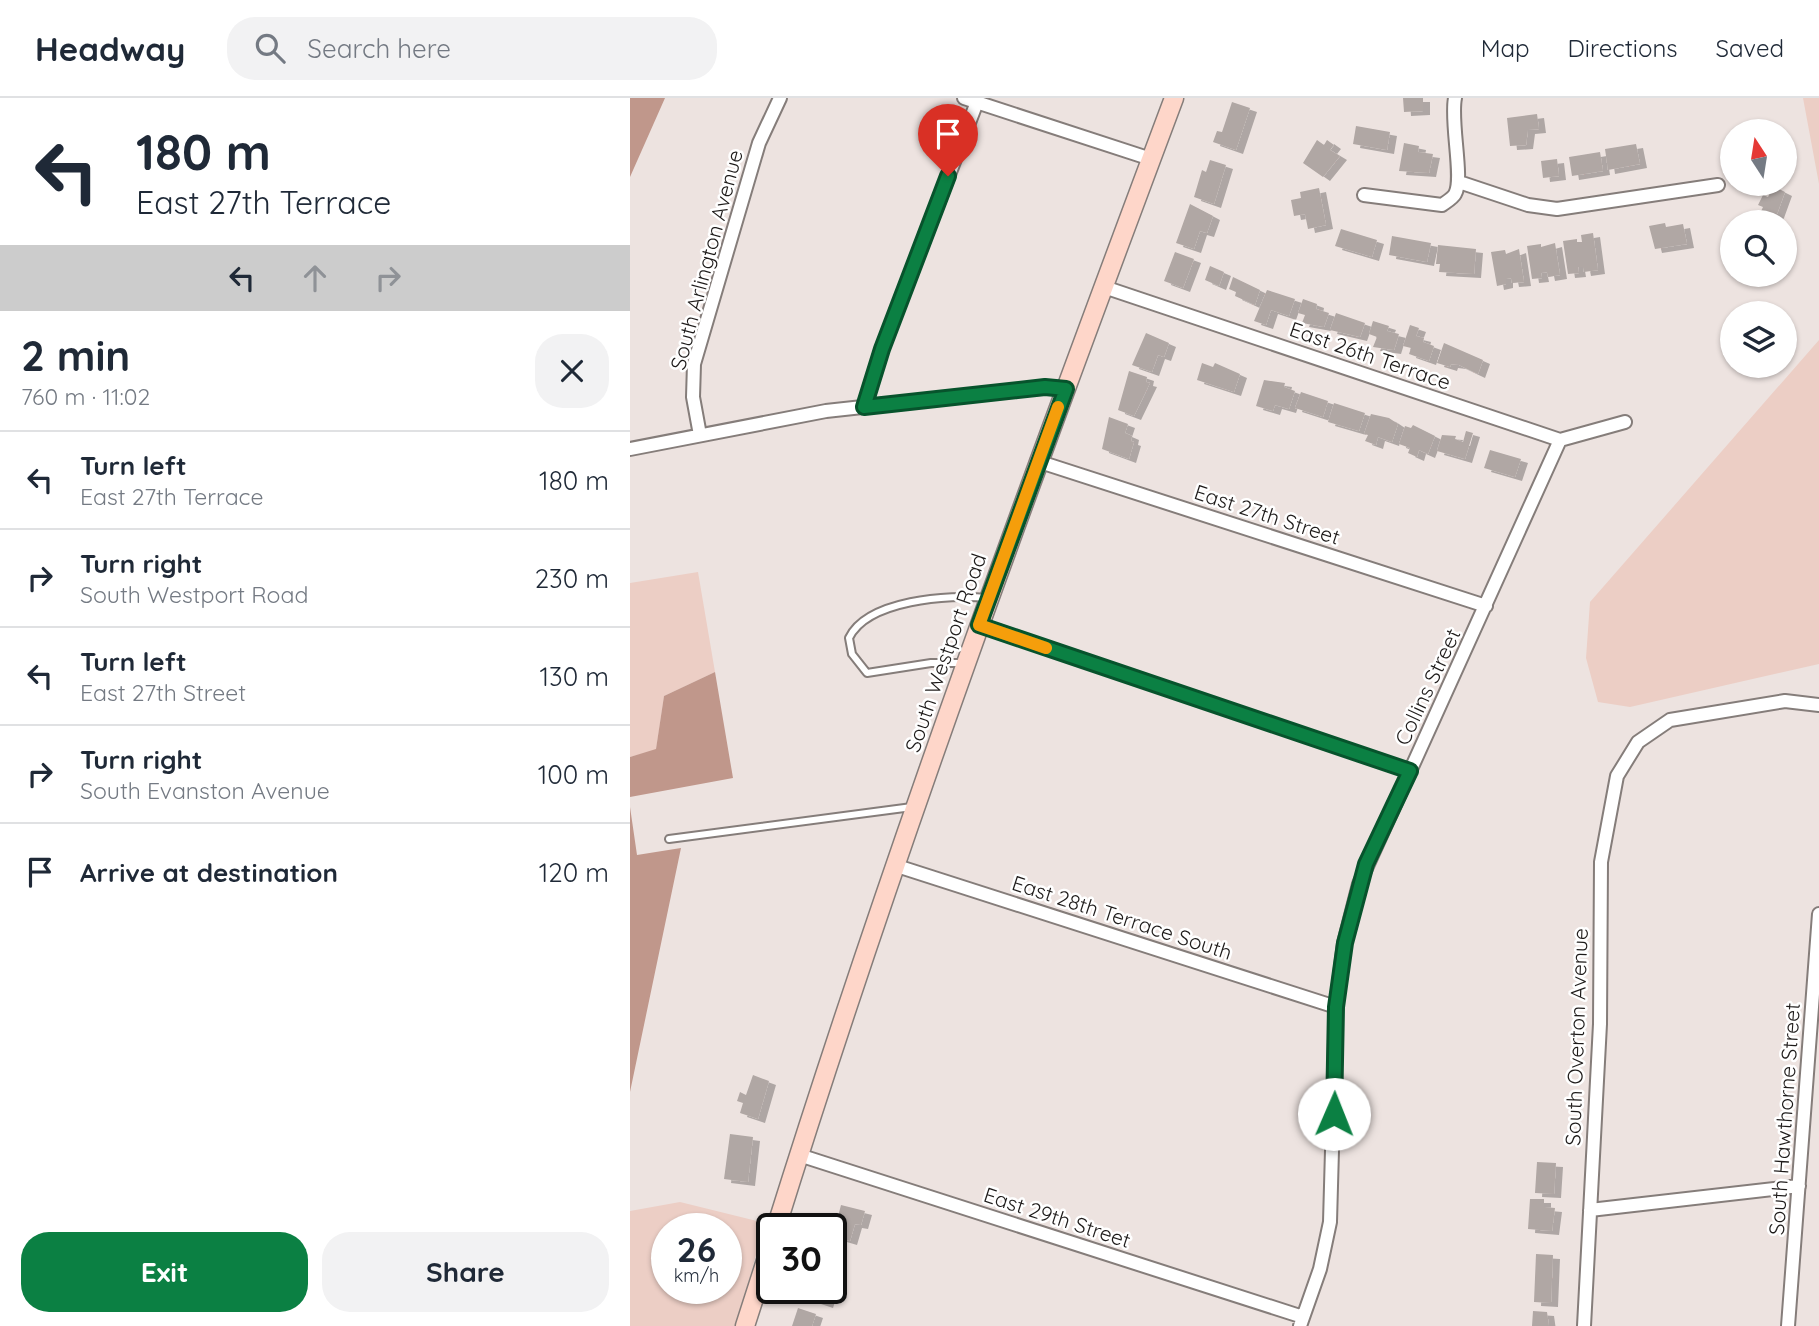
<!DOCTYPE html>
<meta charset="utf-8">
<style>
body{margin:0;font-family:Quicksand,sans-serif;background:#f2f2f3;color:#1f2937;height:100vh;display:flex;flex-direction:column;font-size:26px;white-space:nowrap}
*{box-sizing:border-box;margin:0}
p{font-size:23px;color:#747a83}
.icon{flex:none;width:38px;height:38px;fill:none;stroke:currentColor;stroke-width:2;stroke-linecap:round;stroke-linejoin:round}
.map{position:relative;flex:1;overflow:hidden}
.drawer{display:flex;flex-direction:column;background:#fff;width:630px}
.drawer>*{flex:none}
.top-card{background:#fff;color:#1f2937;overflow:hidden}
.needle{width:46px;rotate:348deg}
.controls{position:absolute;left:1090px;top:21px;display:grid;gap:14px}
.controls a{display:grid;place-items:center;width:77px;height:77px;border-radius:50%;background:#fff;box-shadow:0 2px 5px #0004;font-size:35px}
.speed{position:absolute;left:21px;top:1115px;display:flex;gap:14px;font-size:35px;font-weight:700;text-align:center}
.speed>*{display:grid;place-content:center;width:91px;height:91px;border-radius:50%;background:#fff;box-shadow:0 2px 5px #0004;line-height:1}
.speed small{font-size:18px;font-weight:400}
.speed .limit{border:4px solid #111;border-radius:10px;background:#fff;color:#111}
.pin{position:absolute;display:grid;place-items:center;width:60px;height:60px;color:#fff;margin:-72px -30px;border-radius:50% 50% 50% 0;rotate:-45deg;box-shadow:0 0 7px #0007}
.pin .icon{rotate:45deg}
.me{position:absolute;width:77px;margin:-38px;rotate:1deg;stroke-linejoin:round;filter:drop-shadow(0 0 5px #0008)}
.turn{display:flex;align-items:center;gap:24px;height:147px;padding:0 21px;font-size:32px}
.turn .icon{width:91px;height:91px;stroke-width:2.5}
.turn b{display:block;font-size:49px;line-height:60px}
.lanes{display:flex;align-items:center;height:66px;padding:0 21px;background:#0003;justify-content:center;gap:35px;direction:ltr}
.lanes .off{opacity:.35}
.round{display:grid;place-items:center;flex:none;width:74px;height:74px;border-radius:28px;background:#f2f2f3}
.summary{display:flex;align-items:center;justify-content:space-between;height:119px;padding:0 21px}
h1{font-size:42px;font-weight:800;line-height:52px}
.primary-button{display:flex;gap:14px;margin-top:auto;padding:14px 21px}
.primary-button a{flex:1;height:80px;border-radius:28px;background:#0b8043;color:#fff;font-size:28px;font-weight:800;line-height:80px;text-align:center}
.primary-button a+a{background:#f2f2f3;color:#1f2937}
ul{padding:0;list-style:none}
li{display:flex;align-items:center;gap:21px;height:98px;padding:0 21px;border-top:2px solid #e0e1e3}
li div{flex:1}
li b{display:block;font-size:26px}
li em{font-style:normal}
header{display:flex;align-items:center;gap:42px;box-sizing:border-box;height:98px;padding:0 35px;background:#fff;border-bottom:2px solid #e0e1e3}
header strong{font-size:33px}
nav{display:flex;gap:38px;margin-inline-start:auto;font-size:24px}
.search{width:490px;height:63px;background:#f2f2f3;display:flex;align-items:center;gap:18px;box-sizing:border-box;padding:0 24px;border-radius:28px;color:#747a83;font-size:26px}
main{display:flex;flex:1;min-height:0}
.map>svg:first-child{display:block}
.green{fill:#eccec5;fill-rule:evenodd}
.forest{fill:#c0978b}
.building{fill:#b0a7a4;filter:url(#shadow)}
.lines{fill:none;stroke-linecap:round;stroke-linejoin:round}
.lane-casing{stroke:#857d7a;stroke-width:10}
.street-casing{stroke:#857d7a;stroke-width:16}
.secondary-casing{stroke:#857d7a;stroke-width:21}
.lane{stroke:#fff;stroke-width:6}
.street{stroke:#fff;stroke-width:12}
.secondary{stroke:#fed6c9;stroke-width:18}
.route-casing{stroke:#07532c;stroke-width:18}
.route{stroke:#0b8043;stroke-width:12}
.slow{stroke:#f59e0b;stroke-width:12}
.labels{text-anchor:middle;stroke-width:5;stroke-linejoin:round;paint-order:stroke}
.street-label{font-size:21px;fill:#1d1a19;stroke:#fff}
</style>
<header>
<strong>Headway</strong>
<div class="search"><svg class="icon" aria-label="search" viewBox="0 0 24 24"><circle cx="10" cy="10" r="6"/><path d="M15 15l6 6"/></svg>Search here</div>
<nav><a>Map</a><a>Directions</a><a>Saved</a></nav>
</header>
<main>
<section class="drawer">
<div class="top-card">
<div class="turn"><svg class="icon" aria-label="left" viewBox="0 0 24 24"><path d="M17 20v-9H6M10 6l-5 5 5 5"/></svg><div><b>180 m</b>East 27th Terrace</div></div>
<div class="lanes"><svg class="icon" aria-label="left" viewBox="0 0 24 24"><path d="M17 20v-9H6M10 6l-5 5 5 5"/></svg><svg class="icon off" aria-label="ahead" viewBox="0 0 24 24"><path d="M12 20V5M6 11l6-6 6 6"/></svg><svg class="icon off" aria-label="right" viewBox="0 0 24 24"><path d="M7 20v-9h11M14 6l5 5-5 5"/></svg></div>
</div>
<div class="summary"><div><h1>2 min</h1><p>760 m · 11:02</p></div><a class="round"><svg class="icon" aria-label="close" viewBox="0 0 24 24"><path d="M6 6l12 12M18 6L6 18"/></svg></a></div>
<ul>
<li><svg class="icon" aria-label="left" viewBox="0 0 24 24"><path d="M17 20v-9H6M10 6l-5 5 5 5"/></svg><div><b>Turn left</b><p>East 27th Terrace</p></div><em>180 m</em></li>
<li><svg class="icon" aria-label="right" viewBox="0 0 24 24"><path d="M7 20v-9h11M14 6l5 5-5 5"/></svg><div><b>Turn right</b><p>South Westport Road</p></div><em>230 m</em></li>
<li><svg class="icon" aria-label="left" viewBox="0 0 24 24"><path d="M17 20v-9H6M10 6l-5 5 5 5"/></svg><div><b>Turn left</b><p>East 27th Street</p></div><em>130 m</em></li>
<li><svg class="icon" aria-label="right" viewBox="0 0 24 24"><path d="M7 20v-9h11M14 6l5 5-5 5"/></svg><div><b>Turn right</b><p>South Evanston Avenue</p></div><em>100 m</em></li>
<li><svg class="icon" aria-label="arrive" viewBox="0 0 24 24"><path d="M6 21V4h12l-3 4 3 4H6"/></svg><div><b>Arrive at destination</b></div><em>120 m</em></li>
</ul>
<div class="primary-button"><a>Exit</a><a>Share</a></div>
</section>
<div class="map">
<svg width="1189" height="1228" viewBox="0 0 1189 1228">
<defs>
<filter id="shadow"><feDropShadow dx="7" dy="4" stdDeviation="0" flood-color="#0004"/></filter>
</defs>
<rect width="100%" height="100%" fill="#ede3e0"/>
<path class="green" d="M1173,0h16v86z
M1189,242v324l-189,43 -32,-5 -12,-44 4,-56z
M68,474l17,100 -51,24 -8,54 -26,7v-174z
M50,1104l85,21 -29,103h-106v-115zM37,1130h59v60h-59z"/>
<path class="forest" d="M0,0h35l-35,79z
M85,574l18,106 -103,19v-40l26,-8 8,-53z
M0,709l7,48 44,-7 -51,244z"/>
<path class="building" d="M773,0h20v13l-19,1z
M602,4l18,6 -14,42 -23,-8 4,-11 5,1z
M907,16l2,15 -11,1 -2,15 -16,1 -3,-28z
M726,28l34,6 -3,18 -34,-6z
M687,42l7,5 3,-5 7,5 -4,5 10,6 -17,21 -20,-14z
M774,45l15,3 -1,6 15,2 -4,19 -30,-2z
M1006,46l4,20 -32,6 -3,-21z
M970,54l3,19 -31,5 -3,-19z
M927,61l2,17 -16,2 -2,-17z
M580,62l16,5 -12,39 -20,-7 8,-27 4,2z
M1143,88l12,6 -8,22 -6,8h-15l7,-15 -5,-2 5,-10 5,2z
M689,90l7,37 -18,4 -3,-15 -11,2 -3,-16 10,-2 -1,-6z
M560,106l23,12 -6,17 -7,-2 -6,18 -18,-6z
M1035,125l1,4 17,-3 4,20 -32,5 -6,-23z
M711,131l36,11 -5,17 -37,-11z
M963,135l5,37 -14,2 -1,-5h-5l1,6 -11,1 -5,-33 14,-2v3h5l-1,-7z
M762,138l39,7 -4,19 -38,-7z
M925,145l5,32 -12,2 -1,-5 -6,1 1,5 -10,1 -5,-33 14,-2v3z
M808,147l38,4 -2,25 -35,-2 1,-8h-4z
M889,151l5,33 -12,1 -1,-5 -5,1v5l-9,2 -6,-34 14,-2 1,4z
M545,154l19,7 -11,29 -19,-7z
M580,168l14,6 -5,14 -14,-6z
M603,179l27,13 -5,15 -20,-9 1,-4 -7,-3z
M637,192l28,9 -6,17 -18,-6 -5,15 -12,-4z
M673,201l14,5 -1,5 13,4 -5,14 -22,-4 3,-8 -7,-2z
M706,215l29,10 -5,14 -30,-7z
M743,223l16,5 -2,5 12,3 -5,16 -21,-3 4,-10 -8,-3z
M780,227l9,3 -3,8 8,2 -1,4 11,4 -5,15 -20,-7 2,-6 -8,-2z
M516,235l23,10 -5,14 -6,-2 -6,17 -20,-7z
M814,245l39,17 -5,14 -19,-9 -8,-1 -1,3 -13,-4z
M572,265l11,4 2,-4 25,11 -6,18 -37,-12z
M499,273l18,6 -1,5 4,1 -16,33 -16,-6z
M634,282l21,3 -1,4 11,4 -6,18 -14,-4 -2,6 -17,-5z
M671,294l27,9 -5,16 -28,-9z
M704,305l31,10 -6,18 -31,-9z
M741,316l18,4 9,6 -6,18 -14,-5 -2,8 -11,-4 3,-6 -4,-1z
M479,319l19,7 -3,9 7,3 -1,5 3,1 -5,17 -27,-10z
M783,327l22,11 -7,18 -9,-4 -2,7 -9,-4 2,-5 -11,-4 6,-18 6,2z
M836,333l7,2 -8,26 -28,-8 5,-16 14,1 -1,3 8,3z
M860,352l31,9 -6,18 -31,-9z
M123,977l16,6 -11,38 -18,-6 3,-10 -6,-2 3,-9 6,3z
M100,1036l23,3 -5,45 -24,-3z
M907,1064l19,1 -2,31 -19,-1z
M900,1101h14v8l11,1 -3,23 -24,-2z
M211,1107l24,6 -4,14 -6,-1 -5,17 -17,-5z
M906,1156l17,1 -2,48 -17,-1z
M181,1190h20l-5,16 -18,-6z
M168,1210l18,6 -4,12h-20z
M903,1213l14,1 2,14h-17z"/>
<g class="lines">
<g class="lane-casing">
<path id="lane" d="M335,565h-34l-64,10 -15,-19 -3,-16c18,-38 100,-44 138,-40
M39,741l243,-32"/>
</g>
<g class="street-casing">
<path id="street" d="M334,0l187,61
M829,84l69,23 29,4 161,-24
M734,97l78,10c4,-3 11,-7 13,-11 9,-15 -5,-72 0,-96
M474,189l456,153 65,-18
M234,309l18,-58 95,-247
M70,337l-7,-38 1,-33 65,-221 21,-45
M0,351l196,-38 220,-24 20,2
M407,363l449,145
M350,527l430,146
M267,768l439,141
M169,1057l504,162
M960,1112l209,-24
M670,1228l20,-57 10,-47 6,-215 8,-64 15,-59 201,-444
M954,1228l16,-302 1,-162 16,-86 21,-34 32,-22 115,-19 34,4
M1158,1228l31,-412"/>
</g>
<g class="secondary-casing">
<path id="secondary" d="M146,1130c119,-381 258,-756 398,-1130
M115,1228l27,-84"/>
</g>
<use href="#lane" class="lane"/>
<use href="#street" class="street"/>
<use href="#secondary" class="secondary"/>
</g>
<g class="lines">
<g class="route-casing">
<path id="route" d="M318,78l-66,173 -18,58 181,-20 21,2 -87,236 431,146 -44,93 -21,79 -9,64 -2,107"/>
</g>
<use href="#route" class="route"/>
<path class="slow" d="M416,550l-67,-23 79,-218"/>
</g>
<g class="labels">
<g class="street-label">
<text transform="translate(77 162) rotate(-75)" y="7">South Arlington Avenue</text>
<text transform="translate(740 258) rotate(19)" y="7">East 26th Terrace</text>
<text transform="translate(637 417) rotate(18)" y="7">East 27th Street</text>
<text transform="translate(316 555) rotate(-71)" y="7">South Westport Road</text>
<text transform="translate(798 589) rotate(-65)" y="7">Collins Street</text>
<text transform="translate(492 820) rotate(18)" y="7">East 28th Terrace South</text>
<text transform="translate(947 939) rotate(-88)" y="7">South Overton Avenue</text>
<text transform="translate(1155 1021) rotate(-86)" y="7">South Hawthorne Street</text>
<text transform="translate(427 1120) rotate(18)" y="7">East 29th Street</text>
</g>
</g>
</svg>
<div class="controls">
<a><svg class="needle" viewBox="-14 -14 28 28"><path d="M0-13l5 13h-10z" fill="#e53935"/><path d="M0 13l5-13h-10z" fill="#747a83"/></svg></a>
<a><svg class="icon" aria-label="search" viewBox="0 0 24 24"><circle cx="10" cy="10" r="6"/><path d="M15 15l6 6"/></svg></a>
<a><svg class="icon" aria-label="layers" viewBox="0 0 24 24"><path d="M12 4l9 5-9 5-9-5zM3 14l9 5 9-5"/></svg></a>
</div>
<div class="speed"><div>26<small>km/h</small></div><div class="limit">30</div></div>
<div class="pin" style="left:318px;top:78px;background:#d93025"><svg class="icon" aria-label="arrive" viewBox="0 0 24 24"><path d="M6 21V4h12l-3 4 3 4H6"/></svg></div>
<svg class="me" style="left:704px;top:1016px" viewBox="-20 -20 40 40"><circle r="19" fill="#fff"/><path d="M0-13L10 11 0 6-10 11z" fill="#0b8043"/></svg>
</div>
</main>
